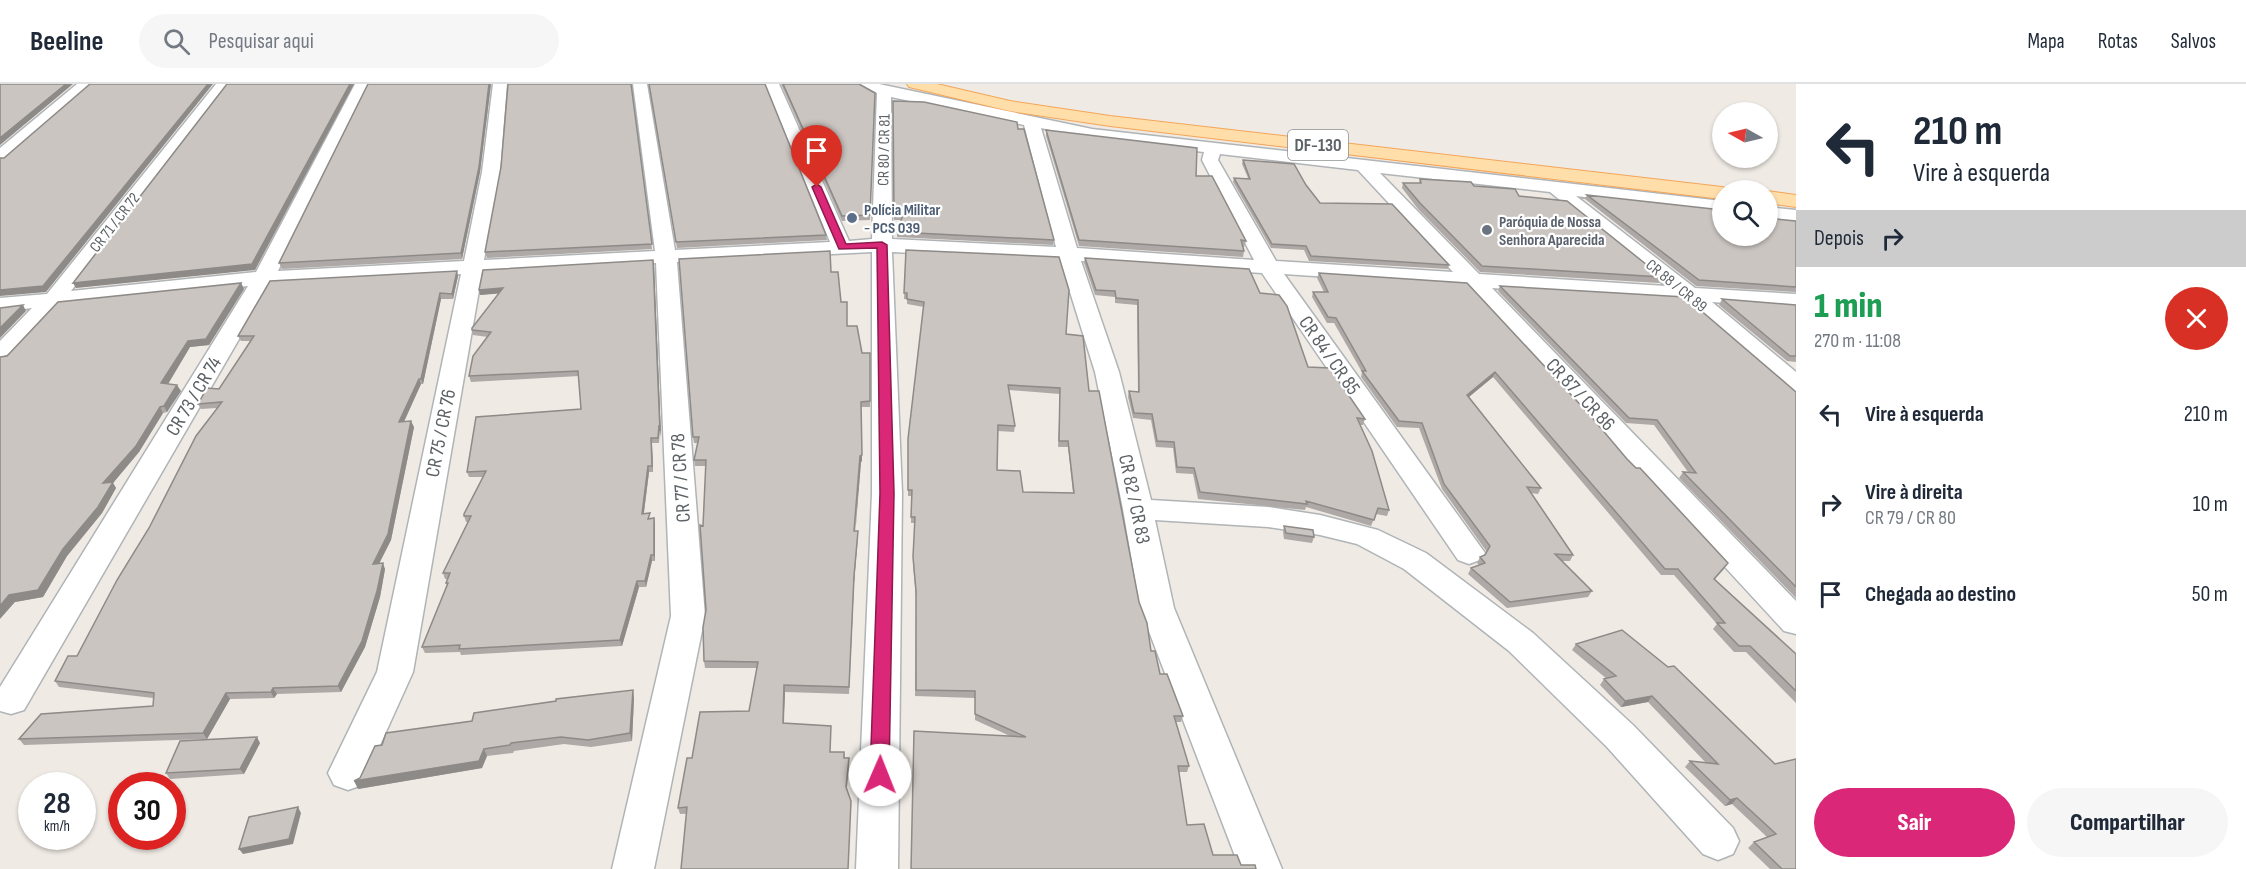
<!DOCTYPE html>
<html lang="pt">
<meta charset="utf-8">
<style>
body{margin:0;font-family:"Sofia Sans Condensed",sans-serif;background:#f6f6f7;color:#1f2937;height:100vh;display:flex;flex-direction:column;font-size:22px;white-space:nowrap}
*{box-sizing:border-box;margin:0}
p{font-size:20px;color:#747a83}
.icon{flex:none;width:33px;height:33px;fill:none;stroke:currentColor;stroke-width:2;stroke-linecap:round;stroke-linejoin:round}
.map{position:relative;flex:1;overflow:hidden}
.panel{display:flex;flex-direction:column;background:#fff;width:450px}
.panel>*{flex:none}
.guide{background:#fff;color:#1f2937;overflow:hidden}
.needle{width:39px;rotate:278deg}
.buttons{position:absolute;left:1712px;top:18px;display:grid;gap:12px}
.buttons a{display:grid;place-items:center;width:66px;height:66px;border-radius:50%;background:#fff;box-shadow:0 2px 4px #0004;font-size:30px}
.speed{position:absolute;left:18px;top:688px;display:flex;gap:12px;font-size:30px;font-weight:700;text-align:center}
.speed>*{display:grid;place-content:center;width:78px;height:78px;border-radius:50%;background:#fff;box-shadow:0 2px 4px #0004;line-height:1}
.speed small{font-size:15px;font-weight:400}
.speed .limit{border:9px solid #d22;background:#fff;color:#111}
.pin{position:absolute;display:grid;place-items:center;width:51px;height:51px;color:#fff;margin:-62px -26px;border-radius:50% 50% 50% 0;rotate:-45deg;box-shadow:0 0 6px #0007}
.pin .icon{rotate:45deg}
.me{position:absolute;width:66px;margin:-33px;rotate:1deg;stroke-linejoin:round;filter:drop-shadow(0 0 4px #0008)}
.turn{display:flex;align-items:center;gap:21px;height:126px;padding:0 18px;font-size:27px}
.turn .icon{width:78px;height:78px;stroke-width:2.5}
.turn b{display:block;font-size:42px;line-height:51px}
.then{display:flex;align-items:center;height:57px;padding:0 18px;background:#0003;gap:12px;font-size:22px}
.round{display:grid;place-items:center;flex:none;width:63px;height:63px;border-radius:32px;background:#f6f6f7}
.headline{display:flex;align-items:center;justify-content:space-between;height:102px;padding:0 18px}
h1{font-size:36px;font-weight:800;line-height:45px;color:#1e9e55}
.action{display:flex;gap:12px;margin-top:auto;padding:12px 18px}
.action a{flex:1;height:69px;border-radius:36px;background:#db2777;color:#fff;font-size:24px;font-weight:800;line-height:69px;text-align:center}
.action a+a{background:#f6f6f7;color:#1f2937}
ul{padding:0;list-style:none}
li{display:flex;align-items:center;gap:18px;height:90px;padding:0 18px}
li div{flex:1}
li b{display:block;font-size:22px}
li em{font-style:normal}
header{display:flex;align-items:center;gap:36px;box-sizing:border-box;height:84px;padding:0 30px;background:#fff;border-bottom:2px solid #e0e1e3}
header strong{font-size:28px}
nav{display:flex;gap:33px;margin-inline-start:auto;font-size:21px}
.search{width:420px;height:54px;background:#f6f6f7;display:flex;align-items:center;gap:15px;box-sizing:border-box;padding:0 21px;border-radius:33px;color:#747a83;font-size:22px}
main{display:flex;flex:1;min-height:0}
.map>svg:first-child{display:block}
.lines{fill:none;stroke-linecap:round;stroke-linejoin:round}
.street-casing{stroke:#b0b4b7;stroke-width:3}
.primary-casing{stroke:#f4a558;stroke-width:2}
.street{fill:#fff;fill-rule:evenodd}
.primary{fill:#ffdea9;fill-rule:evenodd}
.wall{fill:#aea9a6;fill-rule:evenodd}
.shaded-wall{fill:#8d8a87}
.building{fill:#cac5c1;stroke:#8d8a87;stroke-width:1.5;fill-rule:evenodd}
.route{fill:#db2777;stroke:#8e194d;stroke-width:1.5}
.service-dot{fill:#5c6f8a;stroke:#fff;stroke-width:2}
.worship-dot{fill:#6b7280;stroke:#fff;stroke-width:2}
.labels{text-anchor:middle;stroke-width:4.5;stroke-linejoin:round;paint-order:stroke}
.far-street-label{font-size:16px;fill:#5c6265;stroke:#fff}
.far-service-label{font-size:16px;font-weight:bold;fill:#4e5e75;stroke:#fff;text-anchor:start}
.far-worship-label{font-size:16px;font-weight:bold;fill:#5b616d;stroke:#fff;text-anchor:start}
.shield{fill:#fff;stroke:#8d9193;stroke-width:1.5}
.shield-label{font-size:18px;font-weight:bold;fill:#5c6265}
.street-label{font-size:20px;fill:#5c6265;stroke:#fff}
</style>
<header>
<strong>Beeline</strong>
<div class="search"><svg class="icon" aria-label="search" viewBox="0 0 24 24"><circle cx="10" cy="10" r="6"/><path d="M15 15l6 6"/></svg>Pesquisar aqui</div>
<nav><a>Mapa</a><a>Rotas</a><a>Salvos</a></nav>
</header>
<main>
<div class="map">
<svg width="1796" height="785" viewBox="0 0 1796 785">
<rect width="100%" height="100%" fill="#efeae4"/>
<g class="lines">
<g class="street-casing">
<path id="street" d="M77,0h16l-87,76 -6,1v-13z
M216,0h14l-159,207 185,-19 99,-188h14l-91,187 186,-10 18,-89 11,-88h14l-7,88 -16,88 171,-9 -22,-167h14l28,166 155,-8 -65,-158h14l70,157 23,-2 5,-146 -17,-9h19l213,45 630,72v12l-146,-17 119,92 101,6v14l-84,-6 84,70v21l-9,-3 -104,-90 -191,-12 304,313v33l-12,-3 -318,-345 -182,-12 196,272 5,7 -5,7 -11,4 -11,-4 -196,-287 -181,-12 38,111 32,128 117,7 52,8 58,15 48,23 107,80 100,92 100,103 6,13 -6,13 -15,6 -15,-6 -96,-107 -98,-96 -105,-82 -47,-25 -37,-9 -52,-8 -113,-7 19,88 108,261h-42l-100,-261 -17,-99 -28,-137 -35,-112 -168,-8 10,241 -4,376h-42l16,-376v-241l-195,10 28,354 -51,253h-42l59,-253 -15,-353 -174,10 -69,399 -51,113 -14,5 -14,-5 -6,-12 49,-101 84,-398 -190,10 -247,426 -13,4 -11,-3v-24l248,-401 -188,19 -51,55 -9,2v-21l32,-33 -32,4v-14l47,-4zM891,13l133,28 32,122 -164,-8zM1041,44l51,11 112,13 -2,8 52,100 -177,-12zM1220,70l138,16 95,102 -177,-11 -58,-101zM1380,89l170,19 116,94 -187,-12z
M1767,123l29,3v12l-29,-3z"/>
</g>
<g class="primary-casing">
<path id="primary" d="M907,0h30l73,17 100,15 612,71 9,3h-9v9l-612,-73 -100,-15 -101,-24z
M1767,107l29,4v12l-29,-4z"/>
</g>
<use href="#street" class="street"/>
<use href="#primary" class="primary"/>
</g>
<path class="wall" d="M368,0h123l-11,88 -18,87 -180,10 -3,-6z
M631,0l21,165 -165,9 -2,-6 16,-85z
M649,0l177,151 1,5 -150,8z
M781,0h78l16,9 -5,127 -28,1z
M893,17l125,28 36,111 -1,5 -156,-8v-5l4,-12h-7z
M1046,46l150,46 50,65 -2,6h-1l1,4 -1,6 -164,-11 -33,-110z
M1243,76l63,25 14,18 129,62 -1,4 -139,-8 -5,-11 -33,-2 -38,-66 1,-4h14l-6,-14z
M1420,95l54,7 45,10 143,81 -3,6 -179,-11 -62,-63 -16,-21 1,-5h16z
M1587,111l132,18 77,8v71l-100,-6 -111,-87z
M906,166l160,84 23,57 62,260 9,23 23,42 -2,6h-5l13,44 -2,6h-8l-268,97 99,-133 -35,-16v-22l-60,-2 1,-98 -3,-34 2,-41h-4v-27h-3v-57l16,-132 -17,-3v-5h-3zM1009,306l51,4 -2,53h10l5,46 -50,-1 -26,-22 1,-39 16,1 1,-6z
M1085,174l175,35 48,74 57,52 -2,6h-4l30,85 -2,6 -11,-2 -5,12 -65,-19 -1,3 -107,-11 -5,-25 -17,-1 -3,-25 -17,-1 -5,-27 -18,-2 -5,-21 1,-6 9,1 -1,-87 -22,-2v-6l-20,-2 -11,-32z
M654,181l7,172 -1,-6 -1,12h-7l1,29h-4l-5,41 7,6 3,-1 1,6v37h-3l-6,26h-7l-17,59 -161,9 -1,-3 -35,1 -3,-6 25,-61 -1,-3 2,-4h-3l-2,-6 25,-51h-2l-2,-6 19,-39h-14l-2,-5 114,-63 -2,-33 -108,6 -2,-6 19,-39 -15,-2 -1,-5 27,-37 -19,2 -1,-5z
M831,188l10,30 6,24 15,27h8v54h-9l1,54 -1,1 -6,69 3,6 -4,46 -5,111 -64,-2 -1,32 47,2 -1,26h14l1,6 4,6 -2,25 4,18 -171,7 -2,-6 14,-50 57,-47 8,-43h-52l-1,-7 2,-51 -3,-84 3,-60h-11l-1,-6 4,-17h-4l-1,-6z
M1319,189l148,10 160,176 97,110 -9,10 81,75v49l-50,-51h-12l-21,-23 4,-5 -43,-49h-13l-168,-198 -24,20 72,91 -3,6 -7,-1 42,62 -3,6h-9l31,30 -4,6 -81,11 -39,-34 3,-6 8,-3 -2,-2 3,-6 5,-2 2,-3 -45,-63 -23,-61 -22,-1 -36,-50 1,-5 -28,-49h-7l-15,-26 1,-5h11l-7,-14z
M458,192l-5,23h-12l-18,85h-2l-17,38 10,5 -23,113 -12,23 6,6 -5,28 -15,50 -24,45 -64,2 -3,4 -44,1 -23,40 -183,6 -5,-6 134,-33v-8l-94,-11 -4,-6 22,-25 140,-248 -16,1 -3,-5 21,-15 31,-48h-9l-3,-5z
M241,199l3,6 -35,56 -19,2 -22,37 13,7 -14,21 -4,1 -24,39 -26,31 3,5 -14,25 -35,43 -24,41 -28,5 -15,-245z
M1500,202l296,106v206l-117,-120 4,-6h5l-34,-47 -28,-2 -128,-132z
M1722,215l74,6v57l-9,-1 -68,-56z
M1284,442l30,11 -2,6 -28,-4 -1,-7z
M1576,560l199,120 21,105h-26l-22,-21 6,-6 13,-5 -35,-33 -7,2 -40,-39 5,-6 16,2 -58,-61 -27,5 -21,-22 4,-6h3l-35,-29z
M634,614l-2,43 -41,6 -27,-3 -50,7 -1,2 -26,3 -5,12 -124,21 2,-11z
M260,659l-16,31 -74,5 -4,-6z"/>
<path class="shaded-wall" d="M66,0h7l-73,61v-7z
M208,0h5l-167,208 -46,4v-6z
M350,0h4l-99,186 -179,18 -3,-5z
M489,0h2l-11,88 -18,87 -1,-6z
M653,176l1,5 7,172 -1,-6z
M457,187l1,5 -5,23 -1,-5z
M241,199l3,6 -35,56 -19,2 -25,42 -4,-6 27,-42z
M503,204l2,5 -25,2 -1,-5z
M440,209l1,6 -18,85 -2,-5z
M23,221l3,6 -26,27v-10z
M1495,288l-2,5 -28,23 2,-5z
M419,295l2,5 -20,44 -2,-6z
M177,301l4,6 -14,21 -3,-6z
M160,323l3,6 -24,39 -26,31 3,5 -14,25 -35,43 -24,41 -28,5 -15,17v-13l103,-123z
M411,337l3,6 -23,113 -15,30 -3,-6z
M651,354l1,5 1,29 -1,-6z
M862,371v6l-1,1 -6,75 5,-81z
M648,382l1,6 -6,47 -1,-5z
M654,434l1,6v37l-1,-6z
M858,447l-4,52 -5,111 5,-118z
M651,471l1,6 -6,26 -1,-6z
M383,479l2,6 -5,28 -15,50 -24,45 -3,-6z
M637,497l2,6 -17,59 -2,-6z
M784,601l1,7 -2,38v-7z
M273,604l4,6 -3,4 -3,-6z
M633,606l1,8 -2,43 -2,-8z
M226,609l4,6 -23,40 -4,-6z
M1652,612l-4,6 -27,5 4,-6z
M257,653l3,6 -16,31 -4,-5z
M484,665l3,7 -5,12 -124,21 -4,-8z
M1737,714l-5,6 -7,2 5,-6z
M298,723l3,6 -8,31 -50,10 -4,-5z"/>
<path class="building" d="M0,0h66l-66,54z
M90,0h118l-165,202 -43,4v-132h4z
M227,0h123l-98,180 -179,19z
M368,0h121l-10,83 -18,86 -182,10z
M508,0h123l21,160 -167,8 16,-85z
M649,0h116l61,151 -150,7z
M783,0h76l16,9 -5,122 -28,1z
M893,17l31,1 93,20 1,7h6l30,111 -157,-8 6,-17h-9z
M1046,46l151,18 -1,28h16l34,65 -5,-1 3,11 -165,-11z
M1243,76l51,4 12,21 14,18 72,1 57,61 -138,-9 -5,-10 -34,-2 -38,-66 16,1z
M1420,95l51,3 3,4 41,3 4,7 48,5 95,76 -180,-11 -62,-63 -17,-20h18z
M1587,111l126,14 6,4 3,1v22h45v-18l29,3v66l-97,-7z
M906,166l153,7 10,33 -3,44 17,2 6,55h10l40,211 8,21 4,28h4l5,23h7l16,42h-9l15,50h-11l9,59 17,-1 9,31h24l4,10h14l1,4h-345l3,-138 112,6 -51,-23v-23l-59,-1v-99l-3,-34 2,-40h-4l1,-27h-4v-51l16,-137 -17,-3v-6h-3zM1008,301l52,3 -1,53h9l6,52 -51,-1 -3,-21 -23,-1 1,-45 17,1z
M830,167l1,21h7l3,30h6v24h10l5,27h8v48l-9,1 1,53 -2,1 -6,75h4l-4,45 -5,111 -65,-2 -1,38 48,3 -1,26h14v6h5l-3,29 5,14 -3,68h-167l6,-62 -9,1 9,-50h5l8,-46 49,-1 9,-49 -54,-1 -1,-34 3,-17 -6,-85 3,1 3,-66h-12l5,-23h-6l-14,-178z
M1085,174l164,11 11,24 19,2 8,11 21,61 22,1 35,51 -8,-1 15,33 17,59 -11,-2 -4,12 -68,-19 1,3 -107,-12 -6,-24 -17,-1 -3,-25 -17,-1 -5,-27 -18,-1 -5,-22 10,1 -1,-92 -22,-2 -1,-7 -19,-1z
M653,176l7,171 -1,-6 -1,13h-7l1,28h-4l-6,48 8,-1 -2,6 6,-1v37h-3l-6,26h-8l-17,59 -161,9 1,-4 -38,2 26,-64h-2l4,-10h-7l28,-57h-7v-2l22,-43 -19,1 9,-55 105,-8 -3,-38 -109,5 4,-20 18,-24 -19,-2v-2l31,-40 -24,2 4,-20z
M457,187l-5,23 -12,-1 -19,86h-2l-20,43 12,-1 -23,113 -15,30 10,-1 -6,28 -15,50 -24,45 -65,2 -2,4 -45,1 -23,40 -184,6 22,-25 112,-8 1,-13 -99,-12 13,-25h9l40,-76 32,-52 47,-92 26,-34 -24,2 9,-16 12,1 35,-53h-16l32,-55z
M1319,189l148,10 122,131 38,45 9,9h4l88,95 -14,16 82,75v37l-46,-45h-11l-22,-23h8l-47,-54h-13l-170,-197 -28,23 74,93 -14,-1 46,68 -18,-1 37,37 -82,11 -39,-34 14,-5 -5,-6 5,-2 5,-9 -46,-62 -22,-61 -23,-2 -37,-50h4l-30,-53 -8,-1 -15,-25h15z
M241,199l-35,56 -18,2 -27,42 16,2 -13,21 -4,1 -24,39 -33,37 10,-1 -15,25 -35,42 -25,41 -29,5 -9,11v-249l7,-1 51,-54z
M1500,202l185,11 111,95v195l-113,-115 13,1 -39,-53 -28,-2z
M1722,215l74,6v51h-6z
M23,221l-23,23v-20z
M1284,442l29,4 1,7 -28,-4z
M1622,546l46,37 6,-1 101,98 21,-5v110h-14l-28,-27 22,-8 -39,-36 -7,2 -40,-39 28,3 -66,-68 -27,5 -21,-22 12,-3 -40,-32z
M633,606l-3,43 -42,7 -27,-3 -50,6 -1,2 -26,4 -5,12 -125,20 6,-3 15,-32 7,-1 4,-12 86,-12 2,-8 82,-12v-2z
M257,653l-17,32 -74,4 14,-32z
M298,723l-9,32 -50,10 10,-32z"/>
<path class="route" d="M817,100l4,3 25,57 36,-2 5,3 7,248 -5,282 -3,6 -6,2 -7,-2 -3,-6 10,-282 -3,-245 -38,1 -27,-62z"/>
<circle class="service-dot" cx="852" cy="134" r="6"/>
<circle class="worship-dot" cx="1487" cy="146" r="6"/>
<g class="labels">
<g class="far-street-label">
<text transform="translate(883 66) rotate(-89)" y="6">CR 80 / CR 81</text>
<text transform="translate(114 138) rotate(-52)" y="6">CR 71 / CR 72</text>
<text transform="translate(1677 201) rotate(39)" y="6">CR 88 / CR 89</text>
</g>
<g class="far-service-label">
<text x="864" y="131">Polícia Militar<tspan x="864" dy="18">- PCS 039</tspan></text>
</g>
<g class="far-worship-label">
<text x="1499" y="143">Paróquia de Nossa<tspan x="1499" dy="18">Senhora Aparecida</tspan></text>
</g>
<rect class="shield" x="1288" y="46" width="60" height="30" rx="4.5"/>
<g class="shield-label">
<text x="1318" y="67">DF-130</text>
</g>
<g class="street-label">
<text transform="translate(1330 271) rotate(55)" y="7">CR 84 / CR 85</text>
<text transform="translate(1581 310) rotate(47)" y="7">CR 87 / CR 86</text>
<text transform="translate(193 312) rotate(-59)" y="7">CR 73 / CR 74</text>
<text transform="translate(440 349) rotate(-79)" y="7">CR 75 / CR 76</text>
<text transform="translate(680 394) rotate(-94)" y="7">CR 77 / CR 78</text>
<text transform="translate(1135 415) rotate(78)" y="7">CR 82 / CR 83</text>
</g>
</g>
</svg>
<div class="buttons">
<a><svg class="needle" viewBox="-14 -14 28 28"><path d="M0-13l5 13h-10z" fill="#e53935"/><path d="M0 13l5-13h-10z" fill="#747a83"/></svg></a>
<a><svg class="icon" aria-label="search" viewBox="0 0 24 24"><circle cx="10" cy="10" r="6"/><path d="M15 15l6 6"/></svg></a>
</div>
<div class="speed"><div>28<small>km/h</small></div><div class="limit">30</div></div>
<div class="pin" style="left:817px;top:103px;background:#d93025"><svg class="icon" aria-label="arrive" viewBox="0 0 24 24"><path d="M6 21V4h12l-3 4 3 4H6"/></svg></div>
<svg class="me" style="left:880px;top:691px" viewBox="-20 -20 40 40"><circle r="19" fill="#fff"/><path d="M0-13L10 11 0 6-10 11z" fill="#db2777"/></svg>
</div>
<section class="panel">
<div class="guide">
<div class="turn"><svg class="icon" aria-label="left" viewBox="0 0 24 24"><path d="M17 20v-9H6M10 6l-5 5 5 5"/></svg><div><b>210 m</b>Vire à esquerda</div></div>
<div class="then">Depois<svg class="icon" aria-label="right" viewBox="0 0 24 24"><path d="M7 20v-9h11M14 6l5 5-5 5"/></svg></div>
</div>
<div class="headline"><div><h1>1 min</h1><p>270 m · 11:08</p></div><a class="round" style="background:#d93025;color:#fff"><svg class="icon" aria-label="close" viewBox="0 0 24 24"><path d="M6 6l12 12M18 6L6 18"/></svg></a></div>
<ul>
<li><svg class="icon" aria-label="left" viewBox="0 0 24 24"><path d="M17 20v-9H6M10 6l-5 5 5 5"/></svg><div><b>Vire à esquerda</b></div><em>210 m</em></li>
<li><svg class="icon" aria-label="right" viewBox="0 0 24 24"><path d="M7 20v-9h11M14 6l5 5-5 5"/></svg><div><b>Vire à direita</b><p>CR 79 / CR 80</p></div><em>10 m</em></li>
<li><svg class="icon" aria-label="arrive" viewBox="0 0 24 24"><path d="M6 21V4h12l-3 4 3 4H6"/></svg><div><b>Chegada ao destino</b></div><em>50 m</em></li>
</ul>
<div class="action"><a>Sair</a><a>Compartilhar</a></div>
</section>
</main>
